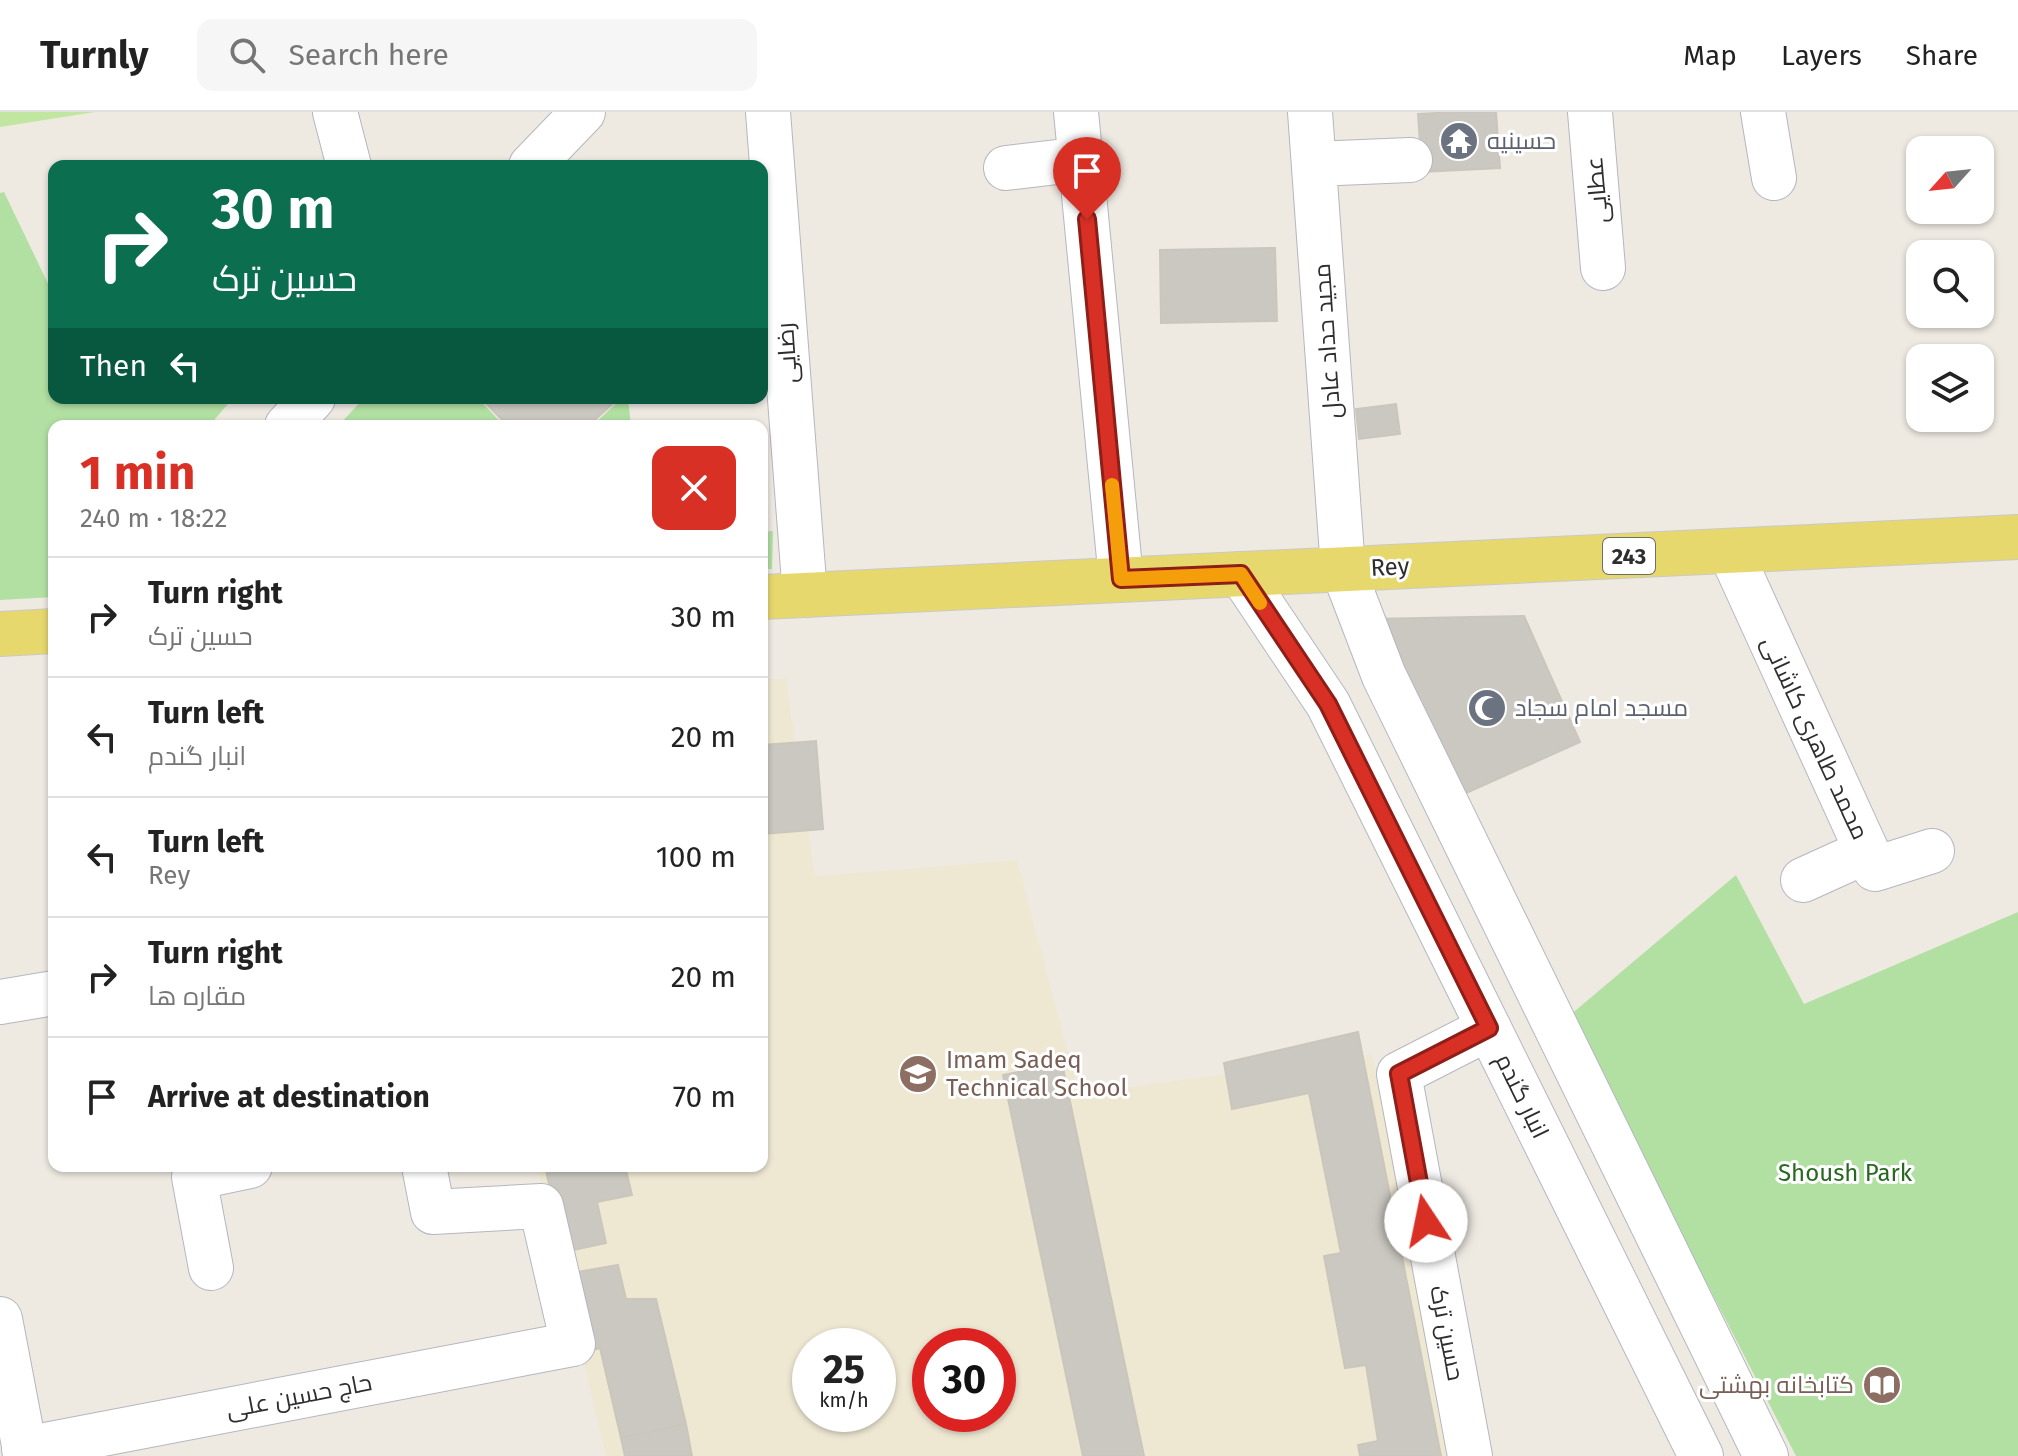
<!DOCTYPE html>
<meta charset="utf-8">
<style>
body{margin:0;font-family:"Fira Sans",Cairo,sans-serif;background:#f6f6f6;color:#222;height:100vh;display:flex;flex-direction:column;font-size:30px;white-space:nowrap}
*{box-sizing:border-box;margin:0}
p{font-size:26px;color:#767676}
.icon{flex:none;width:44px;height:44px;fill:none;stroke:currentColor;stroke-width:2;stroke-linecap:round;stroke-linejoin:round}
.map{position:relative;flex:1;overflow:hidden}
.details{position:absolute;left:48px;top:308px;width:720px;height:752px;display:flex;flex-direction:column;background:#fff;border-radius:16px;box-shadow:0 2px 6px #0004}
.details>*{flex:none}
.hud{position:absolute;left:48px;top:48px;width:720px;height:244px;border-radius:16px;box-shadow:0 2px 6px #0004;background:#0b6e4f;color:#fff;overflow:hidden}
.needle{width:52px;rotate:243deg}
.controls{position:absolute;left:1906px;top:24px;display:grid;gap:16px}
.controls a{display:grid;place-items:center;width:88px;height:88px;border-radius:16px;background:#fff;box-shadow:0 2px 6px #0004;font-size:40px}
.speed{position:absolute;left:792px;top:1216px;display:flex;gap:16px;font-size:40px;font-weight:700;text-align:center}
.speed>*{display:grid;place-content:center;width:104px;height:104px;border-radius:50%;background:#fff;box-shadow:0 2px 6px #0004;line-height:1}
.speed small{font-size:20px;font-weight:400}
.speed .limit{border:12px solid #d22;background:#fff;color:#111}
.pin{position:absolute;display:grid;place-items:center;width:68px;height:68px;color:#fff;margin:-82px -34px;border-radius:50% 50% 50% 0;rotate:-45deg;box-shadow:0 0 8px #0007}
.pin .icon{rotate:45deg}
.me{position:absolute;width:88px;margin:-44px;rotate:349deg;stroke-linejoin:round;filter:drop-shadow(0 0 6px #0008)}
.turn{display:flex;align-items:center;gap:28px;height:168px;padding:0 32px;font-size:36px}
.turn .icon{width:104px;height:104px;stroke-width:2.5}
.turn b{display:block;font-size:56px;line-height:68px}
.then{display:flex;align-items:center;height:76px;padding:0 32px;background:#0003;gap:16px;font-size:30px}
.round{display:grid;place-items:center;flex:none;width:84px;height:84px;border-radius:16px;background:#f6f6f6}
.overview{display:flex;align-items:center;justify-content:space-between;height:136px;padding:0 32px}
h1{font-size:48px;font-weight:700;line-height:60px;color:#d93025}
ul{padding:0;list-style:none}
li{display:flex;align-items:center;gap:24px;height:120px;padding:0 32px;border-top:2px solid #e0e0e0}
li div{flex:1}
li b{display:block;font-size:30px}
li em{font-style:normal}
header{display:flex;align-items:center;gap:48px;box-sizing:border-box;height:112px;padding:0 40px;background:#fff;border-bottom:2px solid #e0e0e0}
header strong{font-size:38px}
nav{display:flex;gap:44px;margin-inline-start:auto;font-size:28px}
.search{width:560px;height:72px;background:#f6f6f6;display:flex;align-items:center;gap:20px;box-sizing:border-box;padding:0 28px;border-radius:16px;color:#767676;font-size:30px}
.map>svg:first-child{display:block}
.education{fill:#eee8d3;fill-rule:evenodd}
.green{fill:#b2e0a3}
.pitch{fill:#c1e6a0}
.building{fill:#cac8c0;stroke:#cac6bb;stroke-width:2}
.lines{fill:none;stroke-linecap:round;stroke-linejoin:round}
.minor-casing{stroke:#b5b6c0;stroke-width:46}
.major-casing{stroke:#c9c9c9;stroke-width:46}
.minor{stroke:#fff;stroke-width:44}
.major{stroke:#e7d86d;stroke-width:44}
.route-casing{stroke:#8d1f18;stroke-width:20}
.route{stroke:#d93025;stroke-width:14}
.slow{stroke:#f59e0b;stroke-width:14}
.labels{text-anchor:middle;stroke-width:6;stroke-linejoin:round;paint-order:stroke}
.shield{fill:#fff;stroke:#6d6d6d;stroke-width:2}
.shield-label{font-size:22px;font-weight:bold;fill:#2e2e2e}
.worship-label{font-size:24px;fill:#5b616d;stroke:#fff;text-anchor:start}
.street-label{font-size:24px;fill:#2e2e2e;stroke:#fff}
.education-label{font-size:24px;fill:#785e54;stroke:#fff;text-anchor:start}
.park-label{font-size:24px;fill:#286821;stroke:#fff}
</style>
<header>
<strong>Turnly</strong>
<div class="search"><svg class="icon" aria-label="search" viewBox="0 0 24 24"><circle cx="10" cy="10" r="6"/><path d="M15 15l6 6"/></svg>Search here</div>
<nav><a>Map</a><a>Layers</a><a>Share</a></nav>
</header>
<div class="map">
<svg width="2018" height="1344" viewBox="0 0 2018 1344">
<rect width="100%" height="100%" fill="#eeeae2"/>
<path class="education" d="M762,567h24l29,197 202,-16 62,234 293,-40 83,402h-849l-69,-290h225zM810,1234h68v68h-68zM930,1234h68v68h-68z"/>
<path class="green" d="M4,80l50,104v102h179l-24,28h-155v171l-54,3v-407z
M364,286h114l26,28h-166z
M622,286h6l3,28h-39z
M773,419l-1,38h-10v-37z
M1736,763l68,129 214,-92v544h-222l-227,-440z"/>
<path class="pitch" d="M0,0h95l-95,15z"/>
<path class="building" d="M1456,0h40l4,56 -78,4 -4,-58z
M1275,136l2,73 -116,2 -1,-73z
M481,286h138l-31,28h-80z
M1396,292l4,30 -41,5 -3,-30z
M1524,504l56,126 -127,57 -83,-180z
M816,629l7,88 -61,5v-89z
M1358,920l83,424h-81l-2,-11 20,-4 -12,-76 -21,3 -21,-112 17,-3 -32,-160 -77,16 -8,-46z
M1062,951l82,393h-61l-80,-381z
M545,1054h80l7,29 -35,7 9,41 -42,9z
M618,1153l8,34h30l30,125 -65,14 -21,-90 -10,3 -18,-78z
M686,1312l6,32h-67l-4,-18z"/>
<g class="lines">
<g class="minor-casing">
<path id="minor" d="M335,0l14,54
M768,0l37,483
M1076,0l45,467
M1310,0l33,457 41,107 382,780
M1590,0l13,156
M1763,0l11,66
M1314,52l96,-4
M531,54l52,-54
M1006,56l76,-9
M287,314l26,-28
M1730,439l145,318 57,-18
M1241,462l87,130 373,752
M1803,768l64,-29
M0,890l54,-9
M211,1054l1,8 38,-8
M211,1156l-17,-91 18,-3
M0,1207l26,137
M24,1337l549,-105 -32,-138 -108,6 -9,-46
M1470,1344l-71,-382 90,-46"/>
</g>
<g class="major-casing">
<path id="major" d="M762,485l1256,-60
M0,522l54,-3"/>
</g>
<use href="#minor" class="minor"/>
<use href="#major" class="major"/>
</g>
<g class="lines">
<g class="route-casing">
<path id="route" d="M1087,107l34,360 120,-5 87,130 161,324 -90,46 27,147"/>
</g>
<use href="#route" class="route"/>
<path class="slow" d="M1112,373l9,94 120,-5 19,29"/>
</g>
<defs>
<g id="temple-disc" transform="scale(2)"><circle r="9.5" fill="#6b7280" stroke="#fff"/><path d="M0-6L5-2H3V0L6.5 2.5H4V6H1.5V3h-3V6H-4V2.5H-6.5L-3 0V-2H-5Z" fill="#fff"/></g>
<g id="mosque-disc" transform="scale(2)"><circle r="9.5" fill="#6b7280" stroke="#fff"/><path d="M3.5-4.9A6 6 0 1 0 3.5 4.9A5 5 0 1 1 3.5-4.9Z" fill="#fff"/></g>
<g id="school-disc" transform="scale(2)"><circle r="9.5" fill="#8d6e63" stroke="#fff"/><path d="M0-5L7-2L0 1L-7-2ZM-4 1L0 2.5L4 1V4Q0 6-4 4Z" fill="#fff"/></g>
<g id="library-disc" transform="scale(2)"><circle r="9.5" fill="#8d6e63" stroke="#fff"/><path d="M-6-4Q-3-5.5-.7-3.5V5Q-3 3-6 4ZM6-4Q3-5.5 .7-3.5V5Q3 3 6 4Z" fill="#fff"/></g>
</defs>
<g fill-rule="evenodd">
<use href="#temple-disc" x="1459" y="29"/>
<use href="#mosque-disc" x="1487" y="596"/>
<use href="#school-disc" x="918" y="962"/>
<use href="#library-disc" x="1882" y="1273"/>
</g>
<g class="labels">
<rect class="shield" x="1603" y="426" width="52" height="36" rx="6"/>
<g class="shield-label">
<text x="1629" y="452">243</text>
</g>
<g class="worship-label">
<text x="1487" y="37">حسینیه</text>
<text x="1515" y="604">مسجد امام سجاد</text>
</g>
<g class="street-label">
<text transform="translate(1597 78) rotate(-95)" y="8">عطایی</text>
<text transform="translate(1327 229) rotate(-94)" y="8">مجید حداد عادل</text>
<text transform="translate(787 241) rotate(-94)" y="8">رضایی</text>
<text transform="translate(1390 455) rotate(-3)" y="8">Rey</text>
<text transform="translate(1815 626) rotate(65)" y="8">محمد طاهری کاشانی</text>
<text transform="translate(1522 984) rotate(64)" y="8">انبار گندم</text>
<text transform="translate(1447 1221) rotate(79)" y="8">حسین ترک</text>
<text transform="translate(299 1284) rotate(-11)" y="8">حاج حسین علی</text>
</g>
<g class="education-label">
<text x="946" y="956">Imam Sadeq<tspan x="946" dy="28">Technical School</tspan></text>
<text x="1854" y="1281" text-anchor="end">کتابخانه بهشتی</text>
</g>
<g class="park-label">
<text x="1845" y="1069">Shoush Park</text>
</g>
</g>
</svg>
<div class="controls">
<a><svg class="needle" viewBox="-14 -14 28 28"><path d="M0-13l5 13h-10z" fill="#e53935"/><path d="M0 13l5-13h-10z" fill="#767676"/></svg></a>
<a><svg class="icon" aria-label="search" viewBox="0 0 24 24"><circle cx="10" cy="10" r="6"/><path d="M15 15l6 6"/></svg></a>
<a><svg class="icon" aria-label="layers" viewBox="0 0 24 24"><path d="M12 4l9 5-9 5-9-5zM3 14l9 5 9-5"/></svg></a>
</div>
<div class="speed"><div>25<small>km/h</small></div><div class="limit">30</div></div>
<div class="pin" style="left:1087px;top:107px;background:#d93025"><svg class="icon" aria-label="arrive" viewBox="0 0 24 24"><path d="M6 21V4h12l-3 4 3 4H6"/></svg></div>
<svg class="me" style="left:1426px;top:1109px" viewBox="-20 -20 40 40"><circle r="19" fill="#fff"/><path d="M0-13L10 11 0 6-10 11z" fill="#d93025"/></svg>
<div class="hud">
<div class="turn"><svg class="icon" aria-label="right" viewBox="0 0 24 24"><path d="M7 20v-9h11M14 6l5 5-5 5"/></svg><div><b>30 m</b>حسین ترک</div></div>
<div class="then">Then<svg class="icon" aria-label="left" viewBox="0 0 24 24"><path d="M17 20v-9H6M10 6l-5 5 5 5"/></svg></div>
</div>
<section class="details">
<div class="overview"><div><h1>1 min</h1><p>240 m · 18:22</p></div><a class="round" style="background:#d93025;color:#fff"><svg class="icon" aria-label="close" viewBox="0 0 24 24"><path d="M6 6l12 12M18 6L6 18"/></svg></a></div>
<ul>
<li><svg class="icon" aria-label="right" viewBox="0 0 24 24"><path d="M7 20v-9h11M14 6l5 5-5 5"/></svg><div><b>Turn right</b><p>حسین ترک</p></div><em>30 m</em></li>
<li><svg class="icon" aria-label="left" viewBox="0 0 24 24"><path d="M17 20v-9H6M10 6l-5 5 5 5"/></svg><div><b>Turn left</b><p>انبار گندم</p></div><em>20 m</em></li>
<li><svg class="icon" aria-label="left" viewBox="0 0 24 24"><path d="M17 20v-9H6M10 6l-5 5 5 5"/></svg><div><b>Turn left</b><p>Rey</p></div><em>100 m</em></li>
<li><svg class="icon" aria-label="right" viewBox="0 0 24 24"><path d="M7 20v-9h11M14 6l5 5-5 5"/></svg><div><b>Turn right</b><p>مقاره ها</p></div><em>20 m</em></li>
<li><svg class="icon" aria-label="arrive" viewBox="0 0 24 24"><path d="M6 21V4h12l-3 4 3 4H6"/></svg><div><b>Arrive at destination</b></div><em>70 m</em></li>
</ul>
</section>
</div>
